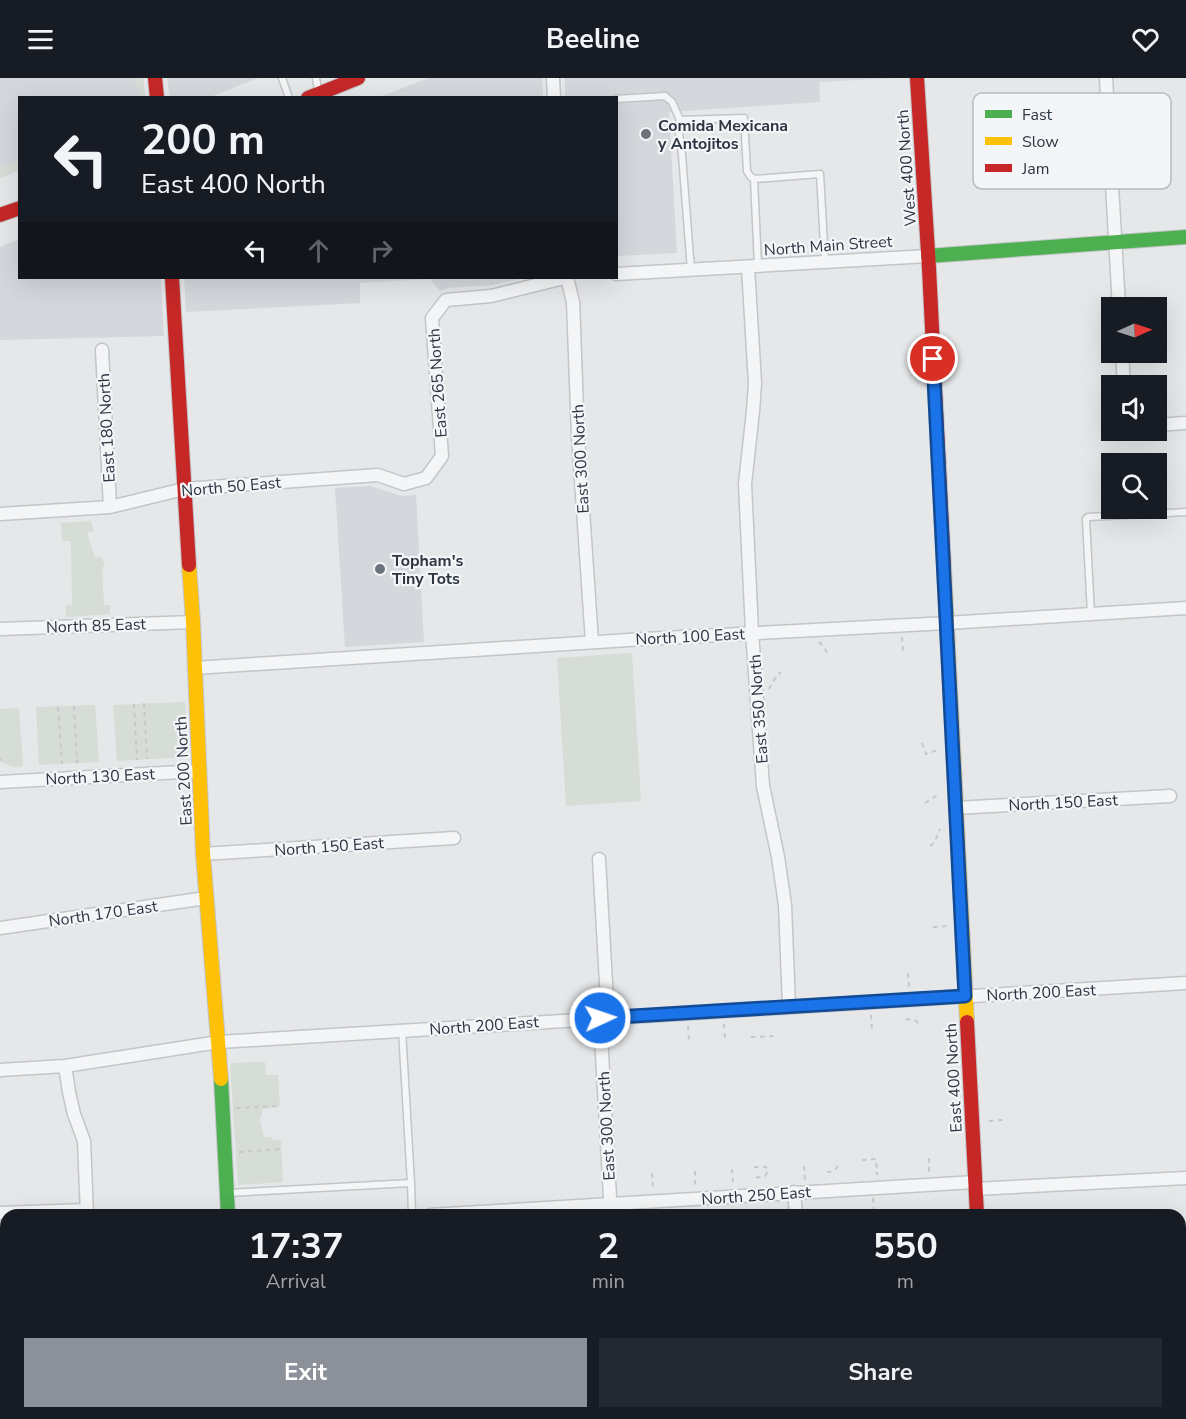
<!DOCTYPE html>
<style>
body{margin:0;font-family:"Nunito Sans",sans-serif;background:#242831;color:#f1f3f6;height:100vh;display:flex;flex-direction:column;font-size:22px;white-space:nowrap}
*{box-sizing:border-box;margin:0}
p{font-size:20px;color:#9ea1a6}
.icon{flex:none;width:33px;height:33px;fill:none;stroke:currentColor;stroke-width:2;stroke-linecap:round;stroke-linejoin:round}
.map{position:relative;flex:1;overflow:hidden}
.sheet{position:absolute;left:0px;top:1131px;width:1186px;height:210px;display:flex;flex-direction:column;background:#171b24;border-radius:18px 18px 0 0;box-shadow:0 6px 24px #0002}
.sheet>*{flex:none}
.guide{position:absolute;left:18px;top:18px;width:600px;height:183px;border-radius:0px;box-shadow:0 6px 24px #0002;background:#171b24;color:#f1f3f6;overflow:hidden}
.needle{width:39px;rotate:87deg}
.tools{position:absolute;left:1101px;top:219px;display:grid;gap:12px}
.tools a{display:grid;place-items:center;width:66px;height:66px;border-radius:0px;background:#171b24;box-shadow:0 6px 24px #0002;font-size:30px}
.pin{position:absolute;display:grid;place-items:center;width:51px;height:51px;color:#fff;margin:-26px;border:3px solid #fff;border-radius:50%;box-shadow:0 2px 6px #0007}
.me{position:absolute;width:66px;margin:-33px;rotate:87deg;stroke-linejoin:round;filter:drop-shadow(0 0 4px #0008)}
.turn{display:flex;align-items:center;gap:21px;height:126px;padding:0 24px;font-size:27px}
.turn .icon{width:78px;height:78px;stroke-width:2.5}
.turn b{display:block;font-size:42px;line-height:51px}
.lanes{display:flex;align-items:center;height:57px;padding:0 24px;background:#0003;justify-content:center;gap:30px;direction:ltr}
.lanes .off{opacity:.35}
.eta{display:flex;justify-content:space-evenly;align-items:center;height:102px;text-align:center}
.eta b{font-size:36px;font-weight:700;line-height:42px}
.cta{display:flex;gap:12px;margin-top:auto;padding:12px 24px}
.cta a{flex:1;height:69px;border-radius:0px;background:#8c9099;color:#fff;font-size:24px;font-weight:700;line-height:69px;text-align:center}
.cta a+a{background:#242831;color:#f1f3f6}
header{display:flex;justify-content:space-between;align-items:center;height:78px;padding:0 24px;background:#171b24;font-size:27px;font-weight:700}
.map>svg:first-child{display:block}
.built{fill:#d4d7dc}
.green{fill:#d6dcd6}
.water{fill:#b7c4d0}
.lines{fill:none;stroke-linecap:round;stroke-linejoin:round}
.canal{stroke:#b7c4d0;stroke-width:14}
.lane-casing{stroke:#c3c5c7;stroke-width:9}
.street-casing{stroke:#c3c5c7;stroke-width:15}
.fast-casing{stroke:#c3c5c7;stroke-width:16}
.slow-casing{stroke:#c3c5c7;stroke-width:16}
.jam-casing{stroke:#c3c5c7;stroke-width:16}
.path{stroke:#c5c7c9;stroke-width:2;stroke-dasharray:4.5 4.5;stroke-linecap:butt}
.lane{stroke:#f4f5f6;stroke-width:6}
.street{stroke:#f4f5f6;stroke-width:12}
.fast{stroke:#4caf50;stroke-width:14}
.slow{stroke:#ffc107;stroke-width:14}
.jam{stroke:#c62828;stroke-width:14}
.route-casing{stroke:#114b97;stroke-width:15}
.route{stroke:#1a73e8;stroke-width:10}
.poi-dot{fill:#6d737c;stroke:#f3f5f8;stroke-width:2}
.labels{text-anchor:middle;stroke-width:4.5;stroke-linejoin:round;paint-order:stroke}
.poi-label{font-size:16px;font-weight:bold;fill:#2d3541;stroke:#f3f5f8;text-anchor:start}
.street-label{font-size:16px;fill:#2d3541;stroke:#f3f5f8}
.key{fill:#f3f5f8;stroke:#b8bbc1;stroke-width:1.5}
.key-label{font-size:16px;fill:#2d3541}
</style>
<header><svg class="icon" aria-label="menu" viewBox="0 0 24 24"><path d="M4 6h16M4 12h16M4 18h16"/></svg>Beeline<svg class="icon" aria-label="heart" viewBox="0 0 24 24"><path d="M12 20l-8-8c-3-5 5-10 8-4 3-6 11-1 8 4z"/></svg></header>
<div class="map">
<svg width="1186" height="1341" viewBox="0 0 1186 1341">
<rect width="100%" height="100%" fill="#e5e7e9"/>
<path class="built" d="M0,0h143l2,19 -125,1 -1,72 -19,8z
M167,0h91l-50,20 -38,-1z
M429,0h113l1,19h-164z
M565,0h330l-76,4 1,20 -151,10 8,141 -60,3 -1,-158 -51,-1z
M19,161l1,39h141l3,58 -164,4v-93z
M184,200h341l-33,7 -44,3 -8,3 -10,-12 -70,4v20l-174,9z
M370,408l32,10 14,-1 8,147 -79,5 -10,-159z"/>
<path class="green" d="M132,0h11l2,19h-4z
M19,81v11l-19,8v-11z
M91,443l3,10 -7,2 8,25 7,-2 3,10 -3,1 2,38h6v9l-44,3v-11l6,-1 -1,-64h-9l-1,-18z
M632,575l9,148 -75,5 -9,-148z
M185,624l3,55 -71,4 -4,-56z
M95,627l4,57 -60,3 -3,-58z
M19,630l4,58 -10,1 -13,-6v-52z
M265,984l1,13h12l2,31 -17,3 -3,11 4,17h7l2,3h8l2,42 -45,3 -8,-122z"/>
<path class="water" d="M704,1335h23l-16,6h-23z"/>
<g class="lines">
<path class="canal" d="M1180,1213l6,-1"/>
<g class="lane-casing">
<path id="lane" d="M282,0l7,20
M316,0l2,12
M616,21l49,-3 7,6 8,18
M758,188l-4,-87 66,-5 5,88
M691,192l-9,-115 -4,-30 2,-5 64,-2 3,53 3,5 4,3
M1091,536l-5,-95 2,-2 98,-5
M411,1105l1,32
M228,1115l183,-10 -9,-153"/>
</g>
<g class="street-casing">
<path id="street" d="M553,0l1,20
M1106,0l13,230
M748,189l7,116 -2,28 -8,73 7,148 11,154 15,71 7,48 4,101
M616,196l312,-18
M567,200l6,24 5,134 14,206
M102,272l8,157
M1122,274l2,34
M1156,347l30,-2
M0,436l110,-7 74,-18 194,-14 26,9 22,-6 16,-22 -10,-138 14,-18 45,-4 73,-18
M0,551l193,-7
M194,590l450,-29 303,-16 239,-15
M0,704l199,-11
M955,730l215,-12
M203,776l251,-16
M599,781l8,142 -7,17 11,197
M0,850l206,-30
M65,988l4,26 5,22 10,27 3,74
M0,992l65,-4 154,-24 967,-59
M975,1111l211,-11
M794,1114l2,23
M0,1135l86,-3
M430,1137l545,-33
M621,1335v6
M1152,1335l1,6
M1084,1337l4,4
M1166,1341l20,-4"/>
</g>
<g class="fast-casing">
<path id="fast" d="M928,178l258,-19
M221,1001l7,136
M239,1335v6"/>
</g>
<g class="slow-casing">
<path id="slow" d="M189,487l4,57 10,232 18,225
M944,490l23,454
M988,1335v6"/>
</g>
<g class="jam-casing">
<path id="jam" d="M155,0l2,20
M917,0l12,190 15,300
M308,20l50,-20
M0,137l20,-7
M172,200l17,287
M967,944l10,193"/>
</g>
<path class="path" d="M902,559l1,14
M819,564l6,6 3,9
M769,611l8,-14 4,-3
M144,625l3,56
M134,626l3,56
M74,628l3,57
M58,629l4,57
M922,665l4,11 12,-4
M0,680v3
M925,725l11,-7 4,-1
M930,768l4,-3 6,-14
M933,849l15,-1
M908,895l1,14
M871,937l1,15
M906,941l9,1 6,6
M724,946l1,15
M688,948l1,15
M751,959l26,-1
M236,1030l44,-2
M989,1043l14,-1
M239,1074l42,-3
M929,1080v15
M862,1082l14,-1 1,16
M804,1088l1,15
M754,1089h12l2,4 -3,5 -11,2
M732,1091l1,15
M695,1093v15
M827,1094c6,0 11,-3 12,-10
M652,1095l1,16
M873,1120l1,16
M1180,1233l6,-6
M1180,1246l6,11
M1181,1261l5,-1
M1185,1278h1
M1185,1298h1
M1109,1335l1,6"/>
<use href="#lane" class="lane"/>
<use href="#street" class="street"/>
<use href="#fast" class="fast"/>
<use href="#slow" class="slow"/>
<use href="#jam" class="jam"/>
</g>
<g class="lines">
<g class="route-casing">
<path id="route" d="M600,940l365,-22 -32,-637"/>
</g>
<use href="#route" class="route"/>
</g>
<g class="poi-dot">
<circle cx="646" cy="56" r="6"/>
<circle cx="380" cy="491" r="6"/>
</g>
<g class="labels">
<g class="poi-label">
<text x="658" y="53">Comida Mexicana<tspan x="658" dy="18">y Antojitos</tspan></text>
<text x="392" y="488">Topham's<tspan x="392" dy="18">Tiny Tots</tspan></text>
</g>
<g class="street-label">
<text transform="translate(906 90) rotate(-94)" y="6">West 400 North</text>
<text transform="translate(828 167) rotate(-4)" y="6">North Main Street</text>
<text transform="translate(437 305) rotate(-94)" y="6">East 265 North</text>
<text transform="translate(106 350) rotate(-93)" y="6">East 180 North</text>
<text transform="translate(580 381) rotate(-93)" y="6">East 300 North</text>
<text transform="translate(231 408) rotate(-5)" y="6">North 50 East</text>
<text transform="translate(96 547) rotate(-2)" y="6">North 85 East</text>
<text transform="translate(690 558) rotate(-3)" y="6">North 100 East</text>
<text transform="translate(758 631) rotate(-94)" y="6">East 350 North</text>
<text transform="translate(183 693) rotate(-93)" y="6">East 200 North</text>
<text transform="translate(100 698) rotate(-3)" y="6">North 130 East</text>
<text transform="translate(1063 724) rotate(-3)" y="6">North 150 East</text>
<text transform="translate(329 768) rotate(-4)" y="6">North 150 East</text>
<text transform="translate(103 835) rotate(-8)" y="6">North 170 East</text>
<text transform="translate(1041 914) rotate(-3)" y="6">North 200 East</text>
<text transform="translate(484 947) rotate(-4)" y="6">North 200 East</text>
<text transform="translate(953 1000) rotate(-93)" y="6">East 400 North</text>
<text transform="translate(606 1048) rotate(-93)" y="6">East 300 North</text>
<text transform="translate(756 1117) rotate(-4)" y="6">North 250 East</text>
</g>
</g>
<rect x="973" y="15" width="198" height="96" rx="9" class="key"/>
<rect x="985" y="32" width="27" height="8" fill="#4caf50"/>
<rect x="985" y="59" width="27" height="8" fill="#ffc107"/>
<rect x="985" y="86" width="27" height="8" fill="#c62828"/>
<g class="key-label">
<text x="1022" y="42">Fast</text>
<text x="1022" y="69">Slow</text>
<text x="1022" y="96">Jam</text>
</g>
</svg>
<div class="tools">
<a><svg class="needle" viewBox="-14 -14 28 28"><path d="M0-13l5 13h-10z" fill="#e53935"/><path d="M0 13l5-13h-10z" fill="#9ea1a6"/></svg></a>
<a><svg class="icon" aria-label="sound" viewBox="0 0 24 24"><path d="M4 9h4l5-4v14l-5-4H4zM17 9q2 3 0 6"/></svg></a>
<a><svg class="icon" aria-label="search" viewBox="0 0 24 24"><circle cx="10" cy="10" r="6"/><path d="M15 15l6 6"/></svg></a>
</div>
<div class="pin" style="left:933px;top:281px;background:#d93025"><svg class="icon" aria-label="arrive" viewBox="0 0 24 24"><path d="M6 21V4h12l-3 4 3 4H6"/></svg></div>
<svg class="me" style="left:600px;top:940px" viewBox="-20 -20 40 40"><circle r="17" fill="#1a73e8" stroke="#fff" stroke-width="3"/><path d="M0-11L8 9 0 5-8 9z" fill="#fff"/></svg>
<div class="guide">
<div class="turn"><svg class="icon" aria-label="left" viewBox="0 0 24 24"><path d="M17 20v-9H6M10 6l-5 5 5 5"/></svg><div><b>200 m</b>East 400 North</div></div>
<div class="lanes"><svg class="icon" aria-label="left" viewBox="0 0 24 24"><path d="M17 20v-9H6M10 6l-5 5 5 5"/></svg><svg class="icon off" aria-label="ahead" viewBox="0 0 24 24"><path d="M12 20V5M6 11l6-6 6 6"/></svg><svg class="icon off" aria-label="right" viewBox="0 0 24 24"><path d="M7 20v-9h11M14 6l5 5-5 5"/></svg></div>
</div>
<section class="sheet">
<div class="eta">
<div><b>17:37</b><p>Arrival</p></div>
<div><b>2</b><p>min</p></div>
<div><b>550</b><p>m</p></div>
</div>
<div class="cta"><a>Exit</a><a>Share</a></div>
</section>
</div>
